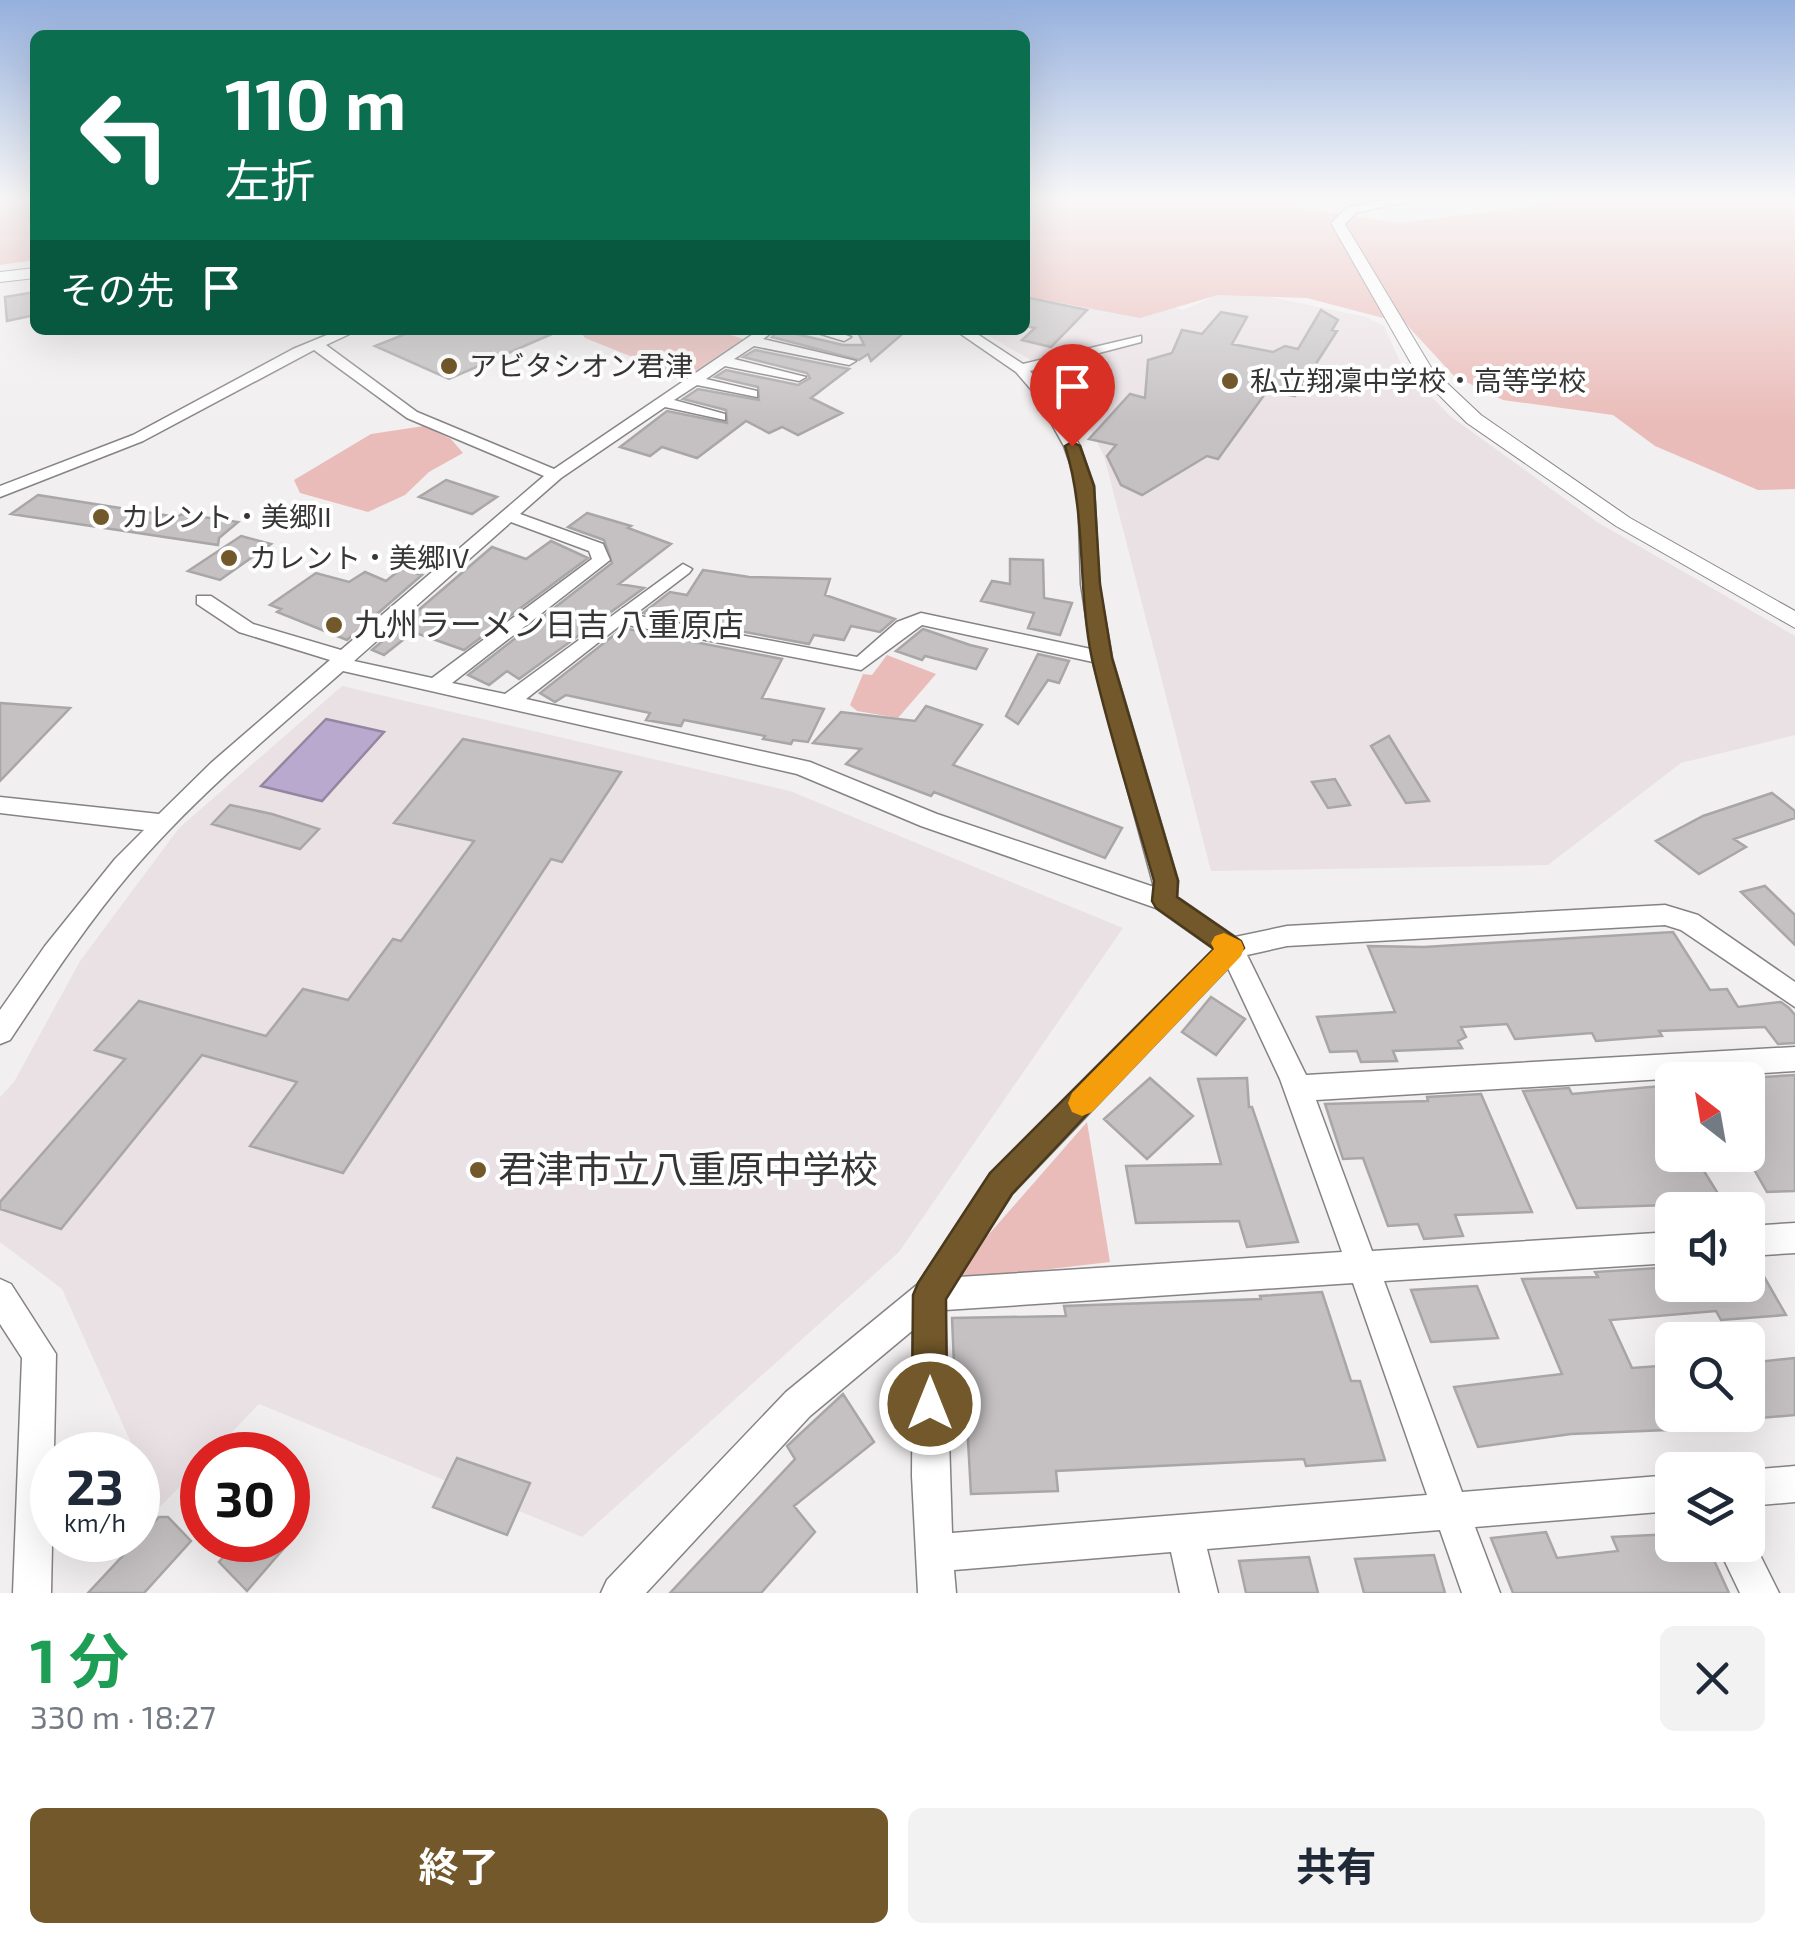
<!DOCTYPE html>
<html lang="ja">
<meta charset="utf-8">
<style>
body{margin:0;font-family:"Exo 2","Noto Sans JP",sans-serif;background:#f2f2f3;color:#1f2937;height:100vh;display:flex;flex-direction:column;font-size:38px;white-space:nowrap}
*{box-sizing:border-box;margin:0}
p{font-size:32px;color:#747a83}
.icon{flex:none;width:55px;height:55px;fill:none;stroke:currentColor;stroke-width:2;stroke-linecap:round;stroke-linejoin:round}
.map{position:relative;height:1593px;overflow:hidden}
.details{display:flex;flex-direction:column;background:#fff;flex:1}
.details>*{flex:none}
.top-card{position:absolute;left:30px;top:30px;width:1000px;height:305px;border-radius:15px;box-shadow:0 10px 40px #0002;background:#0b6e4f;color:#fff;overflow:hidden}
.needle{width:65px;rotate:329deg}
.tools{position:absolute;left:1655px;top:1062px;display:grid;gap:20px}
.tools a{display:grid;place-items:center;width:110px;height:110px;border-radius:15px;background:#fff;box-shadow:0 10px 40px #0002;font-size:50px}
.speed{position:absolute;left:30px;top:1432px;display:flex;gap:20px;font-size:50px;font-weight:700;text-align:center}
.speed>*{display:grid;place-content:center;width:130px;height:130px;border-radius:50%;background:#fff;box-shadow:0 10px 40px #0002;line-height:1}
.speed small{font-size:25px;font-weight:400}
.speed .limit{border:15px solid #d22;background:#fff;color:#111}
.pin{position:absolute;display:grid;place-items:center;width:85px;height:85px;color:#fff;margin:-102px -42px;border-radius:50% 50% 50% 0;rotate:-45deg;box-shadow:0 0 10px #0007}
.pin .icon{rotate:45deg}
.me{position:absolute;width:110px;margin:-55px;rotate:0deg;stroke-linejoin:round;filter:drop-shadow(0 0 8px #0008)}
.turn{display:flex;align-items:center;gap:35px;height:210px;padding:0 30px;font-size:45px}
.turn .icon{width:130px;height:130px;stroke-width:2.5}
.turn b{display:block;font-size:70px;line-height:85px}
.then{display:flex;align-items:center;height:95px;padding:0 30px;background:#0003;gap:20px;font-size:38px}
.round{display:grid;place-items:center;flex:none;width:105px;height:105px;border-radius:15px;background:#f2f2f3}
.summary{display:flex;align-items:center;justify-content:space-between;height:170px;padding:0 30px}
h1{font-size:60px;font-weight:700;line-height:75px;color:#1e9e55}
.action{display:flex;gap:20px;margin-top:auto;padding:20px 30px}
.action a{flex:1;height:115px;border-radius:15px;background:#72582a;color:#fff;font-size:40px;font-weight:700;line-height:115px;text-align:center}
.action a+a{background:#f2f2f3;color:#1f2937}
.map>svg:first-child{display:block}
.built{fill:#eae1e5}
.green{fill:#eabcb9}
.water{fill:#baa9cf;stroke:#9386a1;stroke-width:2.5}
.building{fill:#c5c1c2;stroke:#a9a6a6;stroke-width:2.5}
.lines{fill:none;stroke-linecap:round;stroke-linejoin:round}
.minor-casing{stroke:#868385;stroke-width:3}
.tertiary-casing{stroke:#868385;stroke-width:2}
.minor{fill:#fff;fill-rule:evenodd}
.tertiary{fill:#fff;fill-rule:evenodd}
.route{fill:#72582a;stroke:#4a391b;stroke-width:2.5}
.slow{fill:#f59e0b}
.poi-dot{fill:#72582a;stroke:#fff;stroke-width:4}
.labels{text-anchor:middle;stroke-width:8;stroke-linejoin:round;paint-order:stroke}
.far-poi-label{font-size:28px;fill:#373637;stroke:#fff;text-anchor:start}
.poi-label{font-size:32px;fill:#373637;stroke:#fff;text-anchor:start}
.near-poi-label{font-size:38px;fill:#373637;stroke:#fff;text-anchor:start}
</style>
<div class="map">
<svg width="1795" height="1593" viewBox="0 0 1795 1593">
<rect width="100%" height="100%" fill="#f2eff0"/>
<path class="built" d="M1051,272l132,38 48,-21 135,28 18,9 18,40 48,50 147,106 198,114v99l-114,28 -133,102 -337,6 -107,-415 -39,-76 -86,-50h46v-56z
M342,686l448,105 333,137 -224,324 -317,285 -323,-133 -49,51h-8v8l-42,44 -98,-218 -62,-47v-145l14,-15 66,-121 99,-133z"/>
<path class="green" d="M0,199h35v61l-35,5z
M1025,199h264l4,7 106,17 135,-17 15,-7h246v290l-37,1 -103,-44 -42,-31 -110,-15 -49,-24 -48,-52 -99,-26 -89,-3 -78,23 -115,-22z
M579,330h137l27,9 -58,39 -100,-40z
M424,426l27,13 12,14 -34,19 -24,23 -37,17 -68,-19 -6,-13 77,-46z
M887,655l49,19 -38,44 -41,-7 -7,-6 13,-31 9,1z
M1087,1122l23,140 -162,19z"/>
<path class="water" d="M326,719l58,13 -62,69 -61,-15z"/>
<path class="building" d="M35,292v23l-28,6 -2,-24z
M1025,297l62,13 -36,37 -29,-7 13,-12 -10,-2z
M1321,310l17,10 -6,10 5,1 -42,65 -28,-5 -49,68 -11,-3 -65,39 -21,-10 -14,-29 9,-11 -27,-6 41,-45 15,4 3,-38 24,-7 10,-23 20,4 19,-22 26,5 -15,27 41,8 12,-6 13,3z
M415,330h146l-112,49 -74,-33z
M779,330l64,15h21l-7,-15h50l-36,31 -3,-7 -9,6 -87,-23z
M755,350l94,19 -38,29 31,15 -44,22 -16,-8 -13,6 -23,-12 -49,37 -35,-11 -12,9 -30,-9 47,-36 60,12 -1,-13 -43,-11 15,-10 61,11 -1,-13 -43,-10 11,-7 72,15 12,-7 -3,-5 -64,-16z
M446,480l51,17 -25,17 -53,-17z
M38,495l139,22 5,-3 56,8 -19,16 -1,7 -207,-31z
M587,513l44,13 -3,2 43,16 -52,40 25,4 -125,91 -12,-8 -18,14 -21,-10 144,-112 -8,-23 -36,-13z
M241,536l30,8 -51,36 -32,-9z
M551,541l37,17 -124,92 -51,-18 -29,23 -12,-5 120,-103 34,12z
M1010,559l33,1 1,38 28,5 -12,32 -32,-7 6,-15 -53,-12 11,-20 18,3z
M401,569l21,6 -75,65 -70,-28 4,-3 -11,-4 46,-32 33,9 16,-10 21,9z
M703,570l46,7 81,2 -5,16 70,24 -15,13 -29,-6 -7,14 -30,-5 -5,9 -166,-31 27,-21 17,3z
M623,628l159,31 -20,39 62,11 -16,33 -15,-2 -2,4 -28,-5 2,-3 -81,-16 -3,6 -35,-6 4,-7 -84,-18 -11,7 -15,-9z
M923,629l47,16 17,4 -11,20 -51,-13 -3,4 -26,-9z
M1038,654l31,7 -10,22 -11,-3 -30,44 -12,-8z
M0,703l70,5 -70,73z
M926,706l56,19 -29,40 169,63 -17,30 -171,-66 -3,4 -85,-32 15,-15 -48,-6 28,-31 74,9z
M1389,736l40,65 -23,2 -35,-57z
M463,739l158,33 -59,90 -11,-3 -208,314 -93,-27 47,-64 -95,-27 -141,174 -61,-20v-7l125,-143 -30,-9 44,-49 127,35 37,-47 45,11 45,-61 8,2 73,-100 -80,-18z
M1335,779l15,26 -22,3 -16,-26z
M1772,793l23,18v7l-61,21 12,8 -47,27 -43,-33 47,-25z
M230,805l42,9 47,15 -19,20 -88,-25z
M1765,886l30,29v30l-54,-53z
M1673,932l37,58 17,-1 11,18 43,-5 8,6 6,7v28l-17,1 -13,-17 -106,4 3,5 -66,5 -4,-8 -77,6 -8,-15 -46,3 5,10 -8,4 4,7 -69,3 4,10 -36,1 -4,-11 -27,1 -13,-35 78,-5 -27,-66 56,1z
M1211,997l34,22 -29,36 -34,-23z
M1795,1075v116l-28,1 -19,-33v-81z
M1150,1078l43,38 -46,43 -43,-40z
M1247,1078l2,29h3l46,135 -51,5 -8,-26 -103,2 -10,-57 95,-2 -23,-85z
M1672,1085v70h22l33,53 -55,2 -3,-5 -92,3 -54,-117 46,-3 3,6z
M1481,1094l51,118 -77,3 8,21 -39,3 -6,-15 -30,2 -25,-68 -20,1 -18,-55 103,-3 -1,-4z
M1748,1259h6l32,56 -65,5 -5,-9 -106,9 22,48 40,-3v59l-9,1 3,5 -95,4 -93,13 -24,-60 108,-13 -40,-95 76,-2 -3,-5 77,-5v18h76z
M1477,1286l21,52 -67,4 -20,-52z
M1322,1292l29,89h9l25,79 -79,6 -2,-7 -248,12 2,20 -87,3 -6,-107h-10l-3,-69 114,-2 -2,-10 197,-7 -1,-3z
M1795,1358v57l-47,4v-56z
M843,1394l31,48 -80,64 21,26 -54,61h-91l125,-134 -8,-13z
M457,1458l73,25 -23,52 -74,-28z
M159,1517h9l23,24 -47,52h-56z
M1546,1532l11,26 61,-7 -6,-14 60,-3v11h35l22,48h-216l-22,-55z
M238,1540h53l-44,51 -28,-29z
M1434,1555l11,38h-81l-9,-34z
M1309,1557l9,36h-72l-7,-32z"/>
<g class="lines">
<g class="minor-casing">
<path id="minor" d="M339,330h19l-32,15 91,67 137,57 205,-139h16l-12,9 93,22 -7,4 -95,-19 -20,13 72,18 -7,4 -74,-15 -19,13 51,12v6l-60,-12 -23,15 51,14v6l-60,-13 -104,71 -41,36 83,30 7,16 -158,123 53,11 178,-130 9,5 -3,4 -55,42 223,42 40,-35 24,-9 170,36 -10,-65 -3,-98 -14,-40 -29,-52 -19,-22 -61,-42h16l52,34 118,-28v6l-111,29 18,21 32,54 14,40 5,98 13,74 66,223 -1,16 58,40 52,-11 378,-21 33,10 97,67v25l-114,-77 -16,-5 -378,21 -40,9 59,120 489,-28v24l-479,29 56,151 300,-19v31l-288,18 78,211 210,-17v36l-197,16 25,66h-38l-22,-63 -233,19 11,44h-38l-9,-41 -217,18 2,23h-38l-6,-117 1,-146 -103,86 -164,177h-45l6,-13 179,-188 132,-108 72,-110 224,-225 -58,-41 -235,-82 -124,-52 -454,-103c-73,64 -149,127 -212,201 -45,53 -83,111 -121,168l-10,4v-34l45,-64 70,-87 29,-29 -144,-17v-16l159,17 52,-51 119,-103 -91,-28 -42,-28v-8h14l42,28 88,26 203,-174 -137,-58 -93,-68 -171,91 -143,56v-11l133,-51 160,-86zM511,522l78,29 3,8 -160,119 -78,-17zM622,624l239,46 61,-45 171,37 61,225 -217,-73 -127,-52 -284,-63zM1228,968l52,111 62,173 -383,25 53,-83zM1353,1283l74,212 -475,38 -7,-223z
M808,330h24l19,7 -7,4z
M1795,1223v30l-47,3v-30z
M0,1279l11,5 45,70 -5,239h-38l9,-235 -22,-34z
M1795,1466v36l-47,4v-36z
M1748,1531l31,62h-39l-23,-48h31z"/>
</g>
<g class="tertiary-casing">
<path id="tertiary" d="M1389,199h30l-63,14 -11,11 87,145 49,46 149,103 165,93v17l-179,-102 -149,-103 -51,-51 -85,-149 16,-16z
M35,268v10l-35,4v-10z"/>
</g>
<use href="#minor" class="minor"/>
<use href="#tertiary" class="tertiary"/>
</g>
<linearGradient id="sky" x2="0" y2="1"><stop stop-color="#95b0de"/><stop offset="0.47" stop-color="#f9f8f8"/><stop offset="1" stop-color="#f9f8f8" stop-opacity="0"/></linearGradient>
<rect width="1795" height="422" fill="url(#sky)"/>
<path class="route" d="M1072,442l8,4 14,40 6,98 12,74 66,223 -1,16 64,44 3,7 -232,246 -66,105 1,105 -5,12 -12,5 -13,-5 -5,-12 1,-109 5,-12 72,-110 224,-224 -58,-41 -4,-7 2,-20c-21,-74 -45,-147 -62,-222 -15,-71 -5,-144 -27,-213z"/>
<path class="slow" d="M1224,933l17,8 3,7 -3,8 -149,156 -10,4 -10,-4 -4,-9 4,-10 142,-144 -3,-6 4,-7z"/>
<g class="poi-dot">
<circle cx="449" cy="366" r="10"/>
<circle cx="1230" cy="381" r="10"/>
<circle cx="101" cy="517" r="10"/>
<circle cx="229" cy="558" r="10"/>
<circle cx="334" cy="625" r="10"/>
<circle cx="478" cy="1170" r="10"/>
</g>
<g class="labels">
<g class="far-poi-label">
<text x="469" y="376">アビタシオン君津</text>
<text x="1250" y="391">私立翔凜中学校・高等学校</text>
<text x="121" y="527">カレント・美郷II</text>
<text x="249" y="568">カレント・美郷IV</text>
</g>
<g class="poi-label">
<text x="354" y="636">九州ラーメン日吉 八重原店</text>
</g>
<g class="near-poi-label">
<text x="498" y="1183">君津市立八重原中学校</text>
</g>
</g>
</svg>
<div class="tools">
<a><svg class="needle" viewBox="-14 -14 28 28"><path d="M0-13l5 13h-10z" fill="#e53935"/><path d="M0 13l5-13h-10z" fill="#747a83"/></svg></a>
<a><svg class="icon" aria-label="sound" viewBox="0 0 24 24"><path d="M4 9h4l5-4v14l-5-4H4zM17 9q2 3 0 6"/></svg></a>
<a><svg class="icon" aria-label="search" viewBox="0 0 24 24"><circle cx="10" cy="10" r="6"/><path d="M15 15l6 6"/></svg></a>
<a><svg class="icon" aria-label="layers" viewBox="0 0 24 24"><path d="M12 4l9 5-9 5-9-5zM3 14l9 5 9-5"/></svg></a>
</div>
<div class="speed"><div>23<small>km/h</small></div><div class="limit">30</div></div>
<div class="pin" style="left:1072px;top:446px;background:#d93025"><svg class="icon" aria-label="arrive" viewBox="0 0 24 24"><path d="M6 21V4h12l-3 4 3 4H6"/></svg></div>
<svg class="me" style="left:930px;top:1404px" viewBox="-20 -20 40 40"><circle r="17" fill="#72582a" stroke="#fff" stroke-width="3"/><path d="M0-11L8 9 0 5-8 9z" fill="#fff"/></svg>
<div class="top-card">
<div class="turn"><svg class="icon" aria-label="left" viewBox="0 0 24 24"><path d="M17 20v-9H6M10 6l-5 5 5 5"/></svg><div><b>110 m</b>左折</div></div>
<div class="then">その先<svg class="icon" aria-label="arrive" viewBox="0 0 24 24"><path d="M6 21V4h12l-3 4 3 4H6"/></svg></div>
</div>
</div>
<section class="details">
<div class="summary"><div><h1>1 分</h1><p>330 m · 18:27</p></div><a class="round"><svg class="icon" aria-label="close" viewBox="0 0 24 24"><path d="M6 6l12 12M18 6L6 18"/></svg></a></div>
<div class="action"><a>終了</a><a>共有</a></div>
</section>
